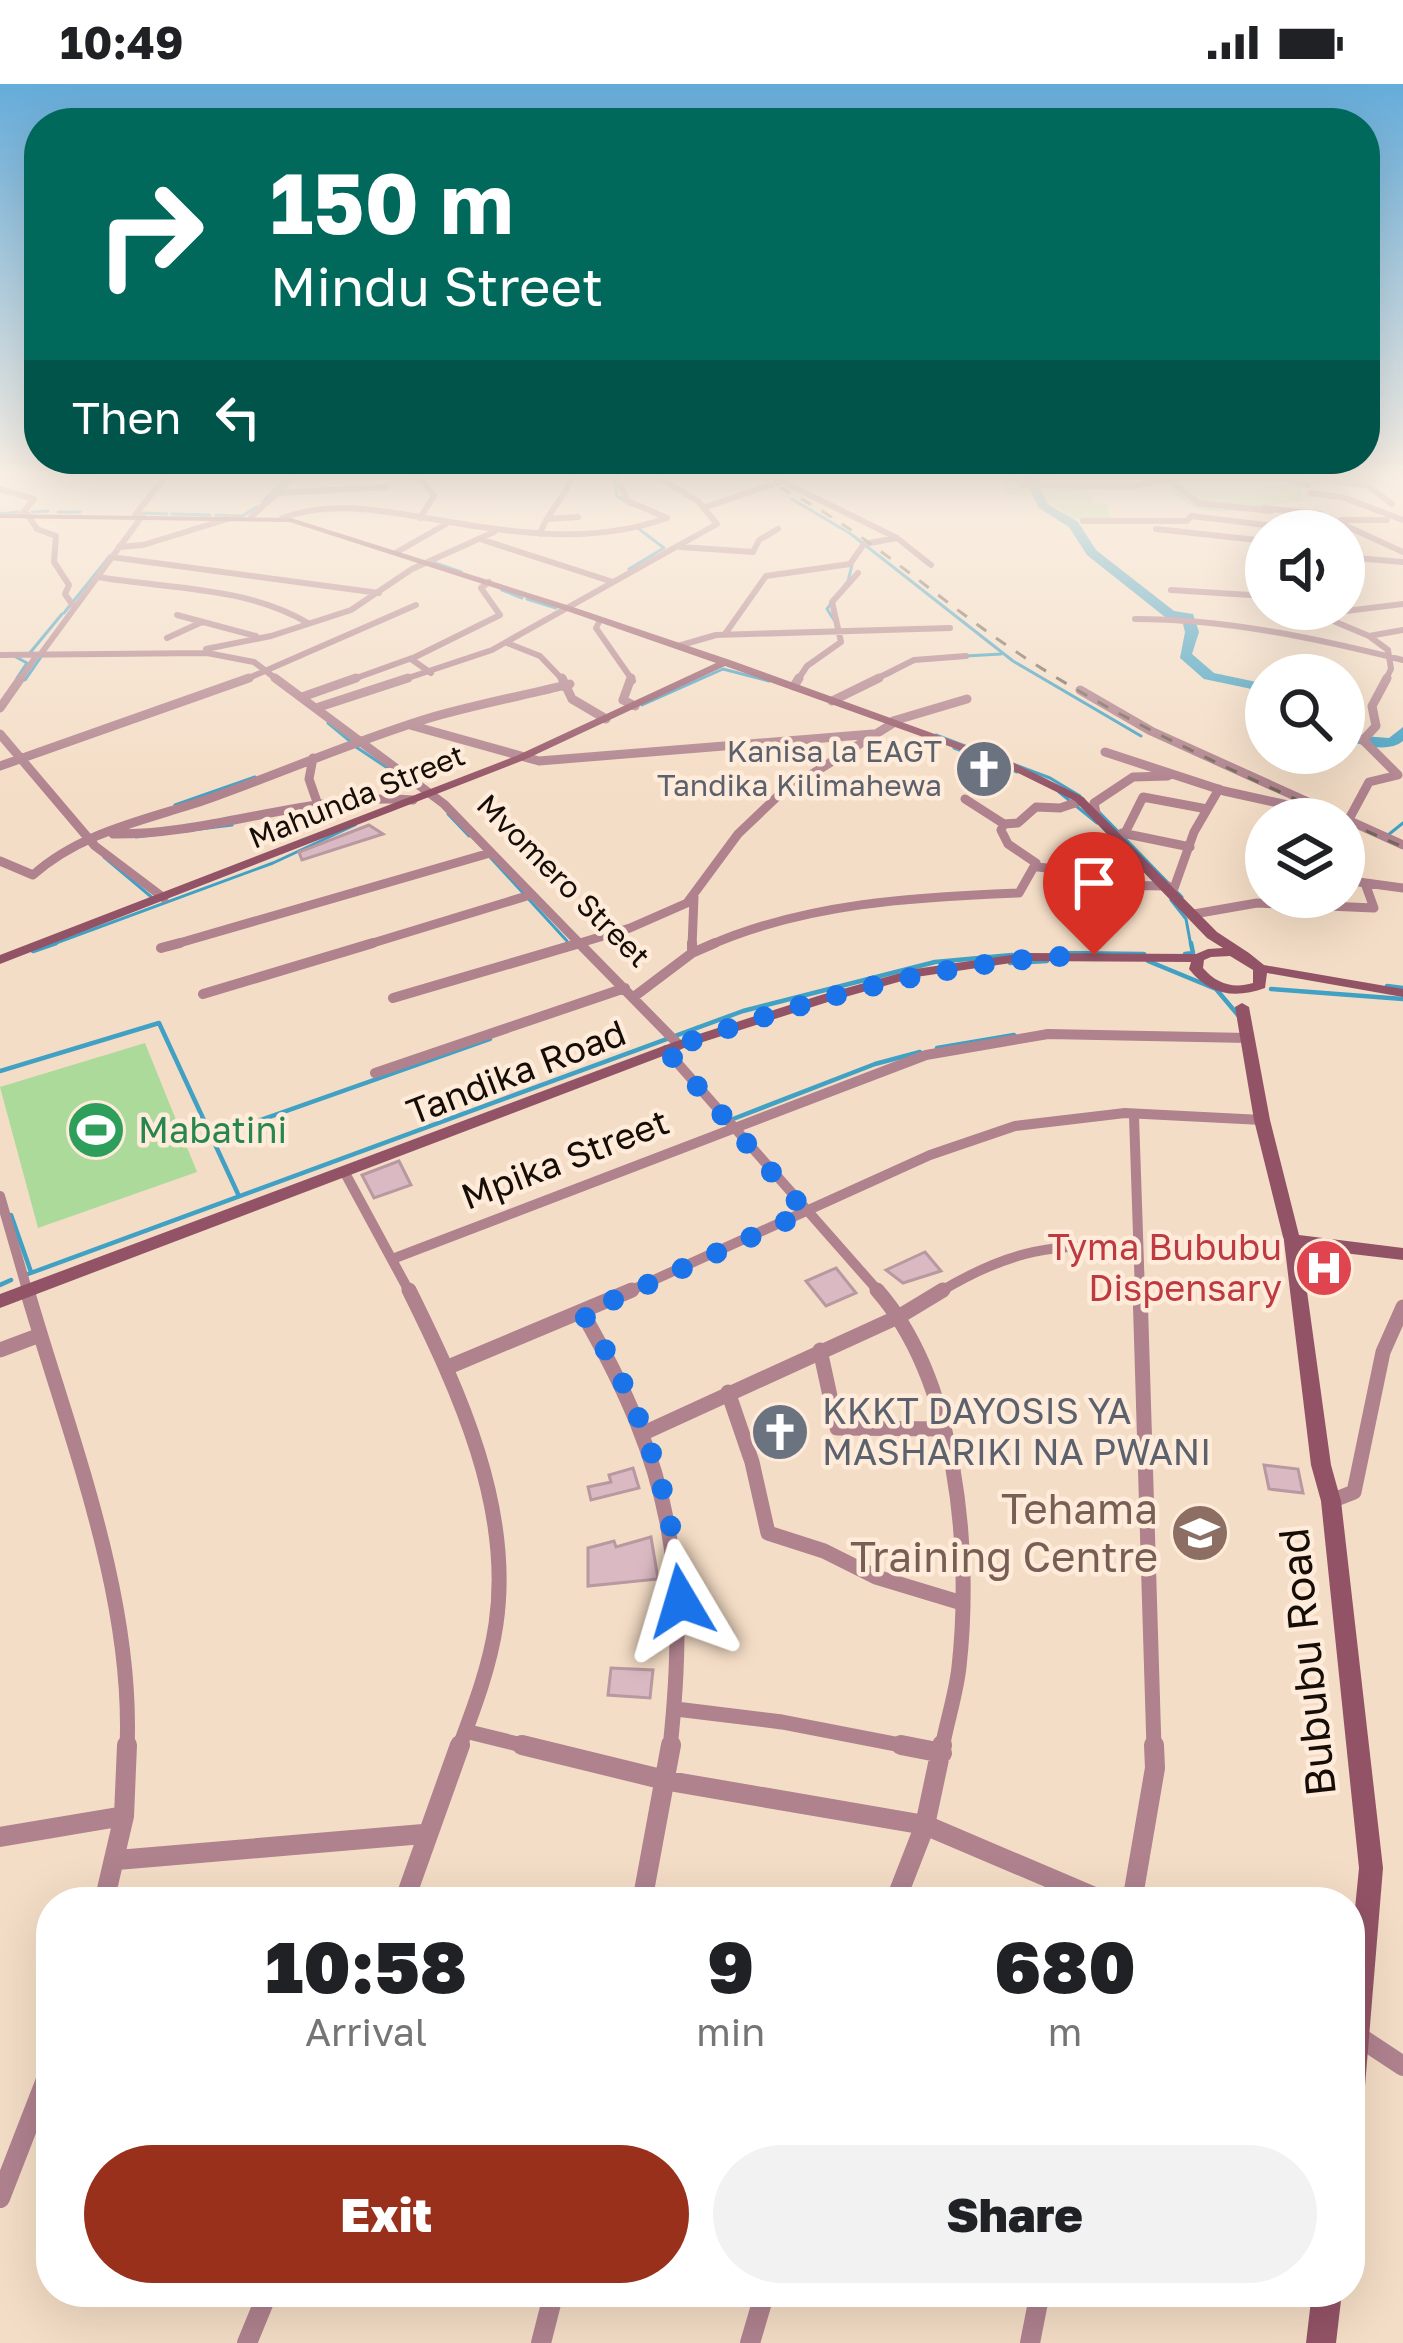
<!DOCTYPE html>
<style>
body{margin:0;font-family:"Golos Text",sans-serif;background:#f2f2f2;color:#202124;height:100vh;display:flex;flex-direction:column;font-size:45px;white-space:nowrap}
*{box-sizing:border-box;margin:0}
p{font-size:39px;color:#757577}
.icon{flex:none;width:66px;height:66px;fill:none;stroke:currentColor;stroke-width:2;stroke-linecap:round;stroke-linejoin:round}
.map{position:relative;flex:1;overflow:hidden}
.details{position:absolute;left:36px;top:1803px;width:1329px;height:420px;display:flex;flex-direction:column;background:#fff;border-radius:48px;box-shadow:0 12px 48px #0002}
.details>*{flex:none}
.guide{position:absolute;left:24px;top:24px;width:1356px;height:366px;border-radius:48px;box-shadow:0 12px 48px #0002;background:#00695c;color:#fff;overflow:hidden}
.tools{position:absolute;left:1245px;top:426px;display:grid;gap:24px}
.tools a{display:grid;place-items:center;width:120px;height:120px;border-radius:50%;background:#fff;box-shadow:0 12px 48px #0002;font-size:60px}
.pin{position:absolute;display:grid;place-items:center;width:102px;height:102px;color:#fff;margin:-123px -51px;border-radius:50% 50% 50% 0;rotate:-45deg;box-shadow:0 0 12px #0007}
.pin .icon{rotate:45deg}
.me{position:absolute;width:132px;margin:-66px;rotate:353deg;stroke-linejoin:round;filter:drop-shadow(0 0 9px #0008)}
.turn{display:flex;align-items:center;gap:42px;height:252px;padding:0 48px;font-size:54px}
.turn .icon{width:156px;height:156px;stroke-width:2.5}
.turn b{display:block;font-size:84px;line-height:102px}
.then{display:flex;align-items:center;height:114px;padding:0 48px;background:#0003;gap:24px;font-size:45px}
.eta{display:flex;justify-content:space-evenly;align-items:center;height:204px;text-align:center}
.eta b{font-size:72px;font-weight:800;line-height:84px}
.action{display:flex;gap:24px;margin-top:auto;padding:24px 48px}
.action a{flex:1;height:138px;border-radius:72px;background:#99301c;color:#fff;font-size:48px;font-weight:800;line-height:138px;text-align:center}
.action a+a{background:#f2f2f2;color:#202124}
.status{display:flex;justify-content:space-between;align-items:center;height:84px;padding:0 60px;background:#fff;direction:ltr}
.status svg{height:33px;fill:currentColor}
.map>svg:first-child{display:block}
.green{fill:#abda9b}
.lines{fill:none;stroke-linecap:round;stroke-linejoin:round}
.stream-far1{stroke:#40a1c4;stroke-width:3}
.stream{stroke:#40a1c4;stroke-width:4.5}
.river{fill:#40a1c4;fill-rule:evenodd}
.building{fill:#dab9c2;stroke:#b898a1;stroke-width:3}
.street-far4{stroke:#af828e;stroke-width:6}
.street-far3{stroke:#af828e;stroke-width:9}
.street-far2{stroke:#af828e;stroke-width:10}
.street-far1{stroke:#af828e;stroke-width:15}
.street{stroke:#af828e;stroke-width:20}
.secondary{fill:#935366;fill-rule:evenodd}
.rail{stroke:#756759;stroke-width:3;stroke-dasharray:12 12;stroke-linecap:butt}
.route{stroke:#1a73e8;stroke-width:21;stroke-dasharray:0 37.8}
.labels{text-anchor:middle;stroke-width:9;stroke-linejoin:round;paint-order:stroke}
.far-worship-label{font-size:30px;fill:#5b616d;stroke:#feebd9;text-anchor:end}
.far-street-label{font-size:30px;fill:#150d06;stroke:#feebd9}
.street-label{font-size:36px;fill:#150d06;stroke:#feebd9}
.leisure-label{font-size:36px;fill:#27864d;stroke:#feebd9;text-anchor:start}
.health-label{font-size:36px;fill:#be3a42;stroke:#feebd9;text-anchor:end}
.worship-label{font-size:36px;fill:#5b616d;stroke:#feebd9;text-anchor:start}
.near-education-label{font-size:42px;fill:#785e54;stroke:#feebd9;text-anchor:end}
.near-street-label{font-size:42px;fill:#150d06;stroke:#feebd9}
</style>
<div class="status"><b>10:49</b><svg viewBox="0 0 49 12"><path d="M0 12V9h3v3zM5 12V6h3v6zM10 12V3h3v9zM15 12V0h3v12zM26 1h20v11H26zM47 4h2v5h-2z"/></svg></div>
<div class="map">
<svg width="1403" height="2259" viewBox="0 0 1403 2259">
<rect width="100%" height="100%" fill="#f4ddc6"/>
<path class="green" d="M1005,393c30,0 61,-4 87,10l-6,2 9,14 13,2 2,15 -37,-1 -31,-22 -35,-2z
M1156,393h221l9,7 -83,1v16c-31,1 -82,20 -113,4 -13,-6 -26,-23 -34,-28z
M145,959l52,129 -159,56 -38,-141z"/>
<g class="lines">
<path class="stream-far1" d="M614,393l3,19 14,9
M271,410l15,-15
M792,415l59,35 162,127 128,75
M262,419l6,-7
M32,428l16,-1
M58,428h22
M142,429l25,1
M0,430l18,-2
M172,430l38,1
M216,431l26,1 15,-9
M432,478l29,10
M629,485l35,-21 -25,-19
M502,506l20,8
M527,515l29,9
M64,529l45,-56
M834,536l-7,-11 21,-28 4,-16
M29,570l33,-40
M966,572l35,-2
M16,573l11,6 -10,15
M888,591l20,-11
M25,596l16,-23
M642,621l81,-36 46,12
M328,639l23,19
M936,651l114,43 30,18
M356,663l48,32
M954,664l63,24
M1059,708l38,31
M175,721l80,-28
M1098,727l84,86
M448,730l21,22
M1388,751l15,-12
M136,753l96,-12
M104,773l51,43
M490,773l77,84
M1171,816l15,19 5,27
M48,862l225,-83 82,-38"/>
<path class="stream" d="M33,867l23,-8
M1060,869l84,1
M1185,870l8,-1 -2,-10
M1148,877l68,28 22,26
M1010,879l37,-2
M1387,902l16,2
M1271,905l132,10
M937,964l77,-13
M0,987l159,-48 79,171
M733,1035l142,-55 45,-12
M224,1049l266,-94
M11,1131l20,57
M28,1190l715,-263 192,-49 77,-7
M0,1201l11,-5"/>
<path class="river" d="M1023,393h12l13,27 30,18 18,28 78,61 19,3 6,18 -7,22 22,19 52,11v8l-62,-13 -24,-21 5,-26 -3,-12 -17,-3 -78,-62 -18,-28 -30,-19z
M1344,643l19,9 26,2 14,-11v14c-14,12 -43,5 -59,-3z"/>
</g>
<path class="building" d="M369,741l14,9 -81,26 -3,-8z
M399,1077l12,24 -37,13 -12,-23z
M925,1168l16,19 -38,12 -17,-13z
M836,1184l20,25 -30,13 -20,-25z
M1264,1381l34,4 5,24 -34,-4z
M633,1384l6,20 -48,12 -3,-13 23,-5 -2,-7z
M651,1453l7,42 -70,7v-38l26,-7 2,6z
M611,1584l42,2 -3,28 -42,-3z"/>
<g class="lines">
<path class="street-far4" d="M411,393l13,6 10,13 -14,22
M773,393l124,61 34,27
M1280,393l28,8
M1167,394l31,25 73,8
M1317,395l50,6 25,19
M1022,401l109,1 36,-6
M0,405l34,10 -12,15
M277,409l109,-6
M1310,409l32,4 61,23
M705,423l78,-26
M1264,424l56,6 83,38
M27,430l10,15 19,7 -2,26 15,23 -4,9 9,13
M135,431l30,-38
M251,433l43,-40
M282,434c51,-18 103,-7 156,2 78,13 153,25 229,-2l-39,-17 -12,-24
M547,435l31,-2
M1341,436h46
M1083,437h104l4,-5 125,15
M1156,445l110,12
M540,450c7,-23 25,-35 32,-57
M483,456l130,42
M119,463l24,-2 91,-28
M681,463l72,5 6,-12 19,-11
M397,468l49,-28
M111,473l268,36
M1344,473l59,5
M98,493c70,12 147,9 210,46
M1171,506l95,6
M1305,525l64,27 34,-6
M1338,528l65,-8
M177,531l79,21
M1135,535c91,0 180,19 268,41
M600,536l-4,8 37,53
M725,550l41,-58 84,-12 14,-20 33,-6
M1369,552l19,14 3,19 -6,12
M167,554l35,-16
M507,559l33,13 24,25
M678,562l38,-11 234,-7
M206,565l65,-13 80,-26 61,-41 82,-37
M0,571l207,-2 47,9 25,19
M40,571l103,-140
M431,589l-20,-14 89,-44 -19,-27 8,-6
M19,597l18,-26
M242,597l174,-76
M348,597l64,-23
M399,597l93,-31 225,-126 -19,-23 -40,-24
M797,597l10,-15 34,-24 -9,-40 26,-29
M872,597l42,-21 52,-4"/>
<path class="street-far3" d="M275,594l169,126 138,142
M562,594l10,21 34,20
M631,594l-8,22 12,6
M794,602l5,-8
M1080,606l71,41 252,114
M302,613l54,-19
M832,617l47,-23
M0,624l21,-30
M316,624l92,-30
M893,637l74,-22
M410,641l129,36 334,-27
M0,650l95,112 69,52
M1105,668l119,39 73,16
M313,674l-4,21 8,23
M0,682l249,-88
M985,698l23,-18
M1096,729l-2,-10 39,-26 35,-1
M1348,737l21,-39 29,-7 -35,-35 13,-14 -4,-20 15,-28
M1004,740l14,-1 18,-16 24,1 21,-7
M1122,749l68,14
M1125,749l18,-36 64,12
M113,750c102,1 197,-42 300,-34
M0,777l33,14c49,-44 114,-55 175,-76 73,-26 144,-57 218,-80 47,-14 96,-23 144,-35
M1038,783l33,4 21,14 76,1
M1254,793l12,-11
M1344,796l59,8
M1173,807l21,-59 25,-43
M1194,830l63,-11 117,5 -8,-22
M169,862l321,-93
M363,862l167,-51
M570,862l60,-18 57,-25 51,-69 42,-40 115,-72
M692,862l2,-49
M708,862c97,-43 207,-49 311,-53l17,-30 -28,-19 -7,-14 3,-6 -39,-25"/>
<path class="street-far2" d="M579,859l100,102
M161,864l19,-5
M692,869l23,-10
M203,910l170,-51
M635,912l57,-43v-10
M393,914l187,-55
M666,966l214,243
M375,989l250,-85
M1134,1032l6,177
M345,1089l65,120
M0,1112l28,97
M395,1174l531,-203 122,-21 200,4
M625,1209l305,-138 85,-29 110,-13 137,7
M938,1209c74,-45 115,-49 200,-47"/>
<path class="street-far1" d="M27,1206c42,145 107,306 100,458
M409,1206c50,101 104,218 87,334 -6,42 -22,84 -37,124
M877,1206c80,91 95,260 82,377 -3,27 -12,54 -17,81
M1140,1206l14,458
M583,1230c89,155 106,256 87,434
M0,1266l40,-15
M820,1266l17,78 106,1
M446,1284l186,-78
M728,1308l24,70 16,71 56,18 52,26 86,26
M646,1348l254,-116 43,-26
M1331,1417l23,-9 29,-140 20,-45
M676,1625l106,13 134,26
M469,1648l65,16"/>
<path class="street" d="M522,1661l147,36 256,44 181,77
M901,1661l41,8
M0,1753l124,-21
M117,1776l306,-26
M104,1818l20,-86 3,-71
M404,1818l56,-157
M642,1818l29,-157
M895,1818l30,-77 17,-80
M1132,1818l23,-134 -1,-23
M1350,1947l53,35
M0,2114l51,-131
M247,2259l21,-51
M541,2259l13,-51
M750,2259l15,-51
M1030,2259l10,-51"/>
<path class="secondary" d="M0,430l291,4 279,88 160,54 282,102 71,35 134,135 32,21 15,12 139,24v8l-136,-24 -2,15c-30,11 -56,7 -76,-19l2,-7 -166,-1 -109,16 -85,24 -147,47 -684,260v-14l674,-252 147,-47 94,-26 110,-16 171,1 12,-5 15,-1 -16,-10 -132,-137 -71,-35 -279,-100 -201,94 -524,204v-9l516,-199 200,-93 -152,-53 -274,-88 -290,-4zM1230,872l23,14v13c-20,6 -36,1 -50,-15l1,-8 7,-3z
M1242,919l7,4 21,113 29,115 104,13v12l-102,-12 30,217 10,36 42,367 -19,230 -4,10 -10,4v-153l9,-91 -38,-367 -10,-36 -27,-224 -30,-121 -19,-113z
M1312,2208h30l-6,51h-30z"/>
<path class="rail" d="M758,393c97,43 170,116 257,174 101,68 214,118 325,168
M1344,737l59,26"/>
</g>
<linearGradient id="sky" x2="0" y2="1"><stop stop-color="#65acda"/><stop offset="0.55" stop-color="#faf0e5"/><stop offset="1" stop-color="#faf0e5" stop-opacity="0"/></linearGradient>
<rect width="1403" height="709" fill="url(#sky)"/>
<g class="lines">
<path class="route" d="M681,1517c-9,-106 -39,-199 -98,-287l223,-102 -140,-162c140,-50 279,-91 428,-95"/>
</g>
<defs>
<g id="church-disc" transform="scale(3)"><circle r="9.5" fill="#6b7280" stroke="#feebd9"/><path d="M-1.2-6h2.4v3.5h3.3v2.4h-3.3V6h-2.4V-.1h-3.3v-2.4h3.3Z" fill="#fff"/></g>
<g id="stadium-disc" transform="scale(3)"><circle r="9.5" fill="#2e9e5b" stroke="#feebd9"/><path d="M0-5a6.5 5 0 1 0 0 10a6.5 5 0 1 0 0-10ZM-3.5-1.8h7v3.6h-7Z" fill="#fff"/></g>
<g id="hospital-disc" transform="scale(3)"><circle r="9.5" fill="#e0444e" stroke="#feebd9"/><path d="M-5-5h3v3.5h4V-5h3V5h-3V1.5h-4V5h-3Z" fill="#fff"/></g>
<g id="university-disc" transform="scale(3)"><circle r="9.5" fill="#8d6e63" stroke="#feebd9"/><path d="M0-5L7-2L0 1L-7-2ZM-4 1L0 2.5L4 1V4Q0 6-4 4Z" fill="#fff"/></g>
</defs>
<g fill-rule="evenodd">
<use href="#church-disc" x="984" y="685"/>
<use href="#stadium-disc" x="96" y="1046"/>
<use href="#hospital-disc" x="1324" y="1184"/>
<use href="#church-disc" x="780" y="1348"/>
<use href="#university-disc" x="1200" y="1449"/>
</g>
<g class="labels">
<g class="far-worship-label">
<text x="942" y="678">Kanisa la EAGT<tspan x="942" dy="34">Tandika Kilimahewa</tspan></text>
</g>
<g class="far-street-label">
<text transform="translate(357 713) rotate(-22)" y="10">Mahunda Street</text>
<text transform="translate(563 797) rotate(45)" y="10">Mvomero Street</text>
</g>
<g class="street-label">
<text transform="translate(516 988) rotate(-21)" y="13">Tandika Road</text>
<text transform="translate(565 1075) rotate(-21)" y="13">Mpika Street</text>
</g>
<g class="leisure-label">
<text x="138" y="1059">Mabatini</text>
</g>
<g class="health-label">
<text x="1282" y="1176">Tyma Bububu<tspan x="1282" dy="41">Dispensary</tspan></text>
</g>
<g class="worship-label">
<text x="822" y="1340">KKKT DAYOSIS YA<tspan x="822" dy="41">MASHARIKI NA PWANI</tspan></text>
</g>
<g class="near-education-label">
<text x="1158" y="1440">Tehama<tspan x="1158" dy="48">Training Centre</tspan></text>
</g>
<g class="near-street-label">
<text transform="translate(1307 1578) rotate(-96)" y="15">Bububu Road</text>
</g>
</g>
</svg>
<div class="tools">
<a><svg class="icon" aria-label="sound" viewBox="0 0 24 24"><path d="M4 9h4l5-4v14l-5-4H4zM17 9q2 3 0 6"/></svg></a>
<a><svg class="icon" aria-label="search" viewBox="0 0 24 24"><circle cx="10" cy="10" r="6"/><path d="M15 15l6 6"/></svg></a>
<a><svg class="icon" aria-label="layers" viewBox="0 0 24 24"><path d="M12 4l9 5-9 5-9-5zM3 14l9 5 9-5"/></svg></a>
</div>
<div class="pin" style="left:1094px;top:871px;background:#d93025"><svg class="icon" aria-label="arrive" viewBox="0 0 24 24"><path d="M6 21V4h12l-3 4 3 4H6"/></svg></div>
<svg class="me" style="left:681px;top:1517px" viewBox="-20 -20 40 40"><path d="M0-17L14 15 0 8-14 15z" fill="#1a73e8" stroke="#fff" stroke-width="4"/></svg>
<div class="guide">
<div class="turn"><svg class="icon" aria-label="right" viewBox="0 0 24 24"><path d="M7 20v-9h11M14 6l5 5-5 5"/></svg><div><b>150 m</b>Mindu Street</div></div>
<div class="then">Then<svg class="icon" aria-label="left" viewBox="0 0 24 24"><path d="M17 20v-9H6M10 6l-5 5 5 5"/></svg></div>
</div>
<section class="details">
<div class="eta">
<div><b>10:58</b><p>Arrival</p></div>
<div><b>9</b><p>min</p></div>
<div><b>680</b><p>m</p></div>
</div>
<div class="action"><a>Exit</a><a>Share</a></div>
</section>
</div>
